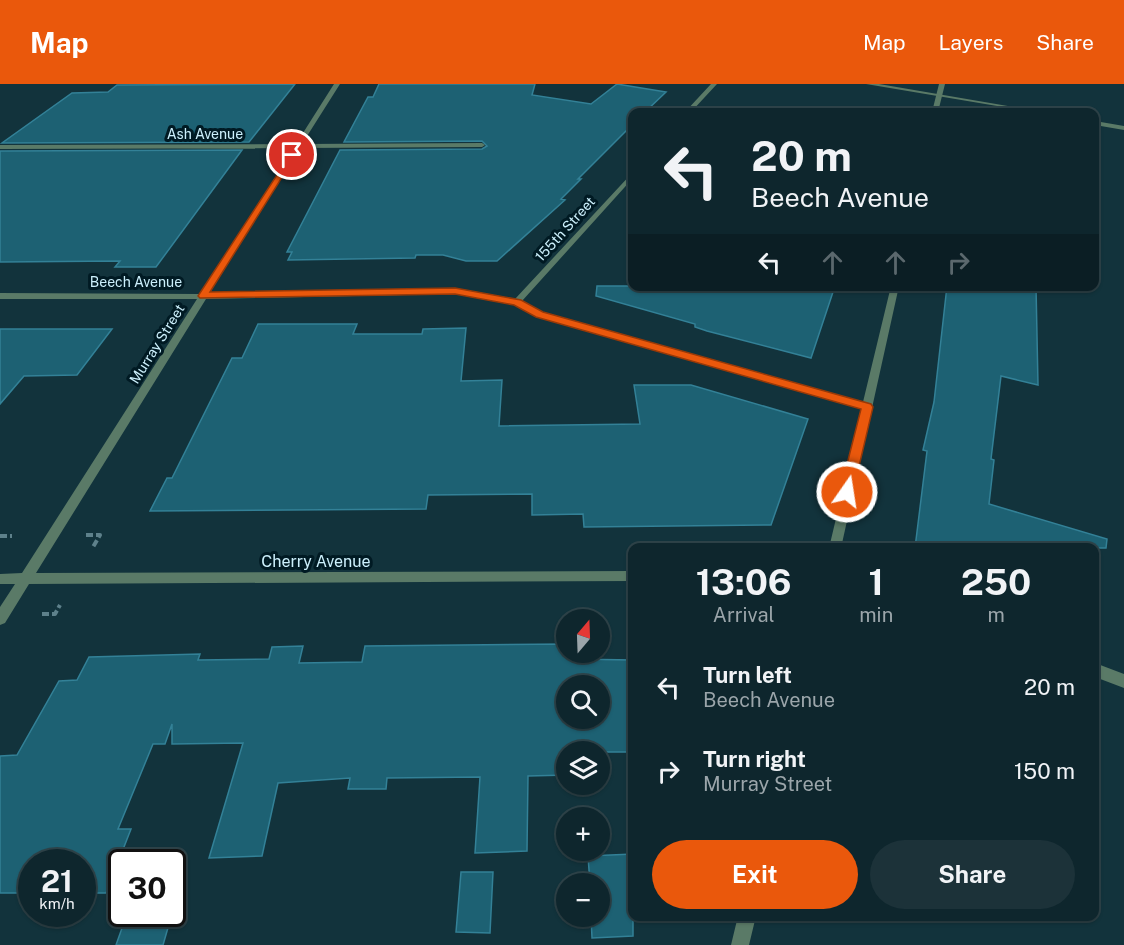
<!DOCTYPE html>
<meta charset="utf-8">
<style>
body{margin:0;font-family:"Public Sans",sans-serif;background:#1c3239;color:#f1f3f6;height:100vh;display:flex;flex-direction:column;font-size:22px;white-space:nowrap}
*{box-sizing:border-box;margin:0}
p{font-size:20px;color:#9ba5aa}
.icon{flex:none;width:33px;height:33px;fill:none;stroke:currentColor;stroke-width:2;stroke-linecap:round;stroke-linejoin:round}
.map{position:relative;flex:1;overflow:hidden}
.drawer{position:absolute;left:628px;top:459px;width:471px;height:378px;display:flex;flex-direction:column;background:#0e262d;border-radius:12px;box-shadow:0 2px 4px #0004,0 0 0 2px #2e4349}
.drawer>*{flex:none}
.banner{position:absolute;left:628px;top:24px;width:471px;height:183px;border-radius:12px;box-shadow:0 2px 4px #0004,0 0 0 2px #2e4349;background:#0e262d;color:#f1f3f6;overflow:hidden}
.needle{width:39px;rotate:19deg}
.fabs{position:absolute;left:556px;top:525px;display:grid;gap:12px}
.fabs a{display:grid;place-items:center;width:54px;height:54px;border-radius:50%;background:#0e262d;box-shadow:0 2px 4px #0004,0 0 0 2px #2e4349;font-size:30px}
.speed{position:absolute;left:18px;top:765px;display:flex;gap:12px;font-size:30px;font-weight:700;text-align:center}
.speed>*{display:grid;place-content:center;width:78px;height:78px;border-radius:50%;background:#0e262d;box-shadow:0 2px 4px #0004,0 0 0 2px #2e4349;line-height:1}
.speed small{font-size:15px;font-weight:400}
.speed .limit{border:3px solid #111;border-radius:9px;background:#fff;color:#111}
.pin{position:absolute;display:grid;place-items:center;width:51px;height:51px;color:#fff;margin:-26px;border:3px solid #fff;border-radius:50%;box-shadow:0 2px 6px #0007}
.me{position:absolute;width:66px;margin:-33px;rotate:13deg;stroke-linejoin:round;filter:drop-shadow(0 0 4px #0008)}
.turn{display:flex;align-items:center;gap:21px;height:126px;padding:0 24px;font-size:27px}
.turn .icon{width:78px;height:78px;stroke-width:2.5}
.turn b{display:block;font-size:42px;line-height:51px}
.lanes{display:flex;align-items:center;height:57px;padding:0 24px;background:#0003;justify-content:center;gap:30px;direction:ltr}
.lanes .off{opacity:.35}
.eta{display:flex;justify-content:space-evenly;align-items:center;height:102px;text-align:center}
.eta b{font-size:36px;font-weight:700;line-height:42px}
.action{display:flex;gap:12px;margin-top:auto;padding:12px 24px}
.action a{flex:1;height:69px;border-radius:36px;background:#ea580c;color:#fff;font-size:24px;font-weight:700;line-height:69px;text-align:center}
.action a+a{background:#1c3239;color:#f1f3f6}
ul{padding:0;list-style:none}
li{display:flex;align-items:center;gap:18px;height:84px;padding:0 24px}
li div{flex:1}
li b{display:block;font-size:22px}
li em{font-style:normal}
header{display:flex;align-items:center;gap:36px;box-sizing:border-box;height:84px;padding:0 30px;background:#ea580c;color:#fff}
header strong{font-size:28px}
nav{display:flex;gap:33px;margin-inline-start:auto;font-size:21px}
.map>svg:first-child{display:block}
.building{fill:#1d6173;stroke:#338197;stroke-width:1.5;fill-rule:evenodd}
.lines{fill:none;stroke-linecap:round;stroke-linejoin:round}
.path{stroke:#5e818b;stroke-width:4;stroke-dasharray:7 3;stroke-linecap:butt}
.minor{fill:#5a7a67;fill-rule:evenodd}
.tertiary{fill:#5a7a67;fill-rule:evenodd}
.route{fill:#ea580c;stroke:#983908;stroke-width:1.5}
.labels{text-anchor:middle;stroke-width:6;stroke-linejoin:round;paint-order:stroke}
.far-street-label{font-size:14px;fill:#ccf0fc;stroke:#001a23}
.street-label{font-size:16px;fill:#ccf0fc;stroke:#001a23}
</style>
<header>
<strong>Map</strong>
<nav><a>Map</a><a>Layers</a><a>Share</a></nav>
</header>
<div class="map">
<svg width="1124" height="861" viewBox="0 0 1124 861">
<rect width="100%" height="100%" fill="#12333c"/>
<path class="building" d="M295,0l-46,58 -247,1 70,-50 36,-1 9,-7z
M379,0h156l-3,11 59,9 26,-20 49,8 -21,20h-12v12l-55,55h3l-20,20 4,1 -68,61h-31l-23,-6h-27l-1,3 -127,2 4,-8h-5l53,-102 142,-1 5,-3 -5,-5 -138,1 24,-45h5z
M242,66l-86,117h-41l5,-6 -120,1v-111z
M597,202h238l-24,72 -104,-27 -12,-4v-3l-99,-28z
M947,202h89l2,99 -37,-9 -10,83 3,1 -5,44 118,35 -1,9h-191l12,-97 -4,-1 11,-48z
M258,240h99l-4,10h69l1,-5 43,-1 -5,53 41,-1 -3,46 141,-2 -6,-39h57l117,34 -37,106 -187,2 -1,-13 -51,1v-21l-104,1 -2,14 -276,2 17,-33h5l60,-120h10z
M0,245h112l-35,46 -53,1 -24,28z
M567,560l2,15 64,1v92h-66v23l-39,1 -1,75 -52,2 5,-76 -93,1 -1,11h-38l2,-11 -72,5 -16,73 -53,2 34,-115 -71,1v-20l-7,20h-12l-35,85h13l-25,64h-24v-31h-50v31h-32v-137l17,-1 42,-74 18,-1 12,-23 111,-3 -2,6 71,-1 3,-12 31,-1 -4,17 63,-1 3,-16zM567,602h33v32h-33z
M633,770v82l-41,2 -1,-22h9v-32h-10l-2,-28z
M461,788h32l-3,61 -34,-1z
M127,830h45l-9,31h-47z"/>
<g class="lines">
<path class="path" d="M86,451h14l-7,12
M0,452h12
M42,530h13l5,-9"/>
<path class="minor" d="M334,0h6l-38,60 180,-1 3,2 -3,2 -182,1 -91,146 246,-6 60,11 118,-127v6l-111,123 20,11 321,90 28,-116h8l-58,262h-12l33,-139 -326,-93 -21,-12 -60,-10 -249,5 -170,274 597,-2v10l-604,3 -24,39 -5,2v-18l15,-23h-15v-10l22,-1 175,-274h-197v-6l200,1 94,-146 -294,1v-4l296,-1z
M711,0h6l-26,28h-6z
M939,0h6l-7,28h-6z
M1095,579l29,11v14l-29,-11z
M738,832h18l-7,29h-18z"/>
<path class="tertiary" d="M866,0h13l164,28h-10z
M1095,37l29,5v4l-29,-5z"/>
</g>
<path class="route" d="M292,68l4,3 -86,137 245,-4 66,12 22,12 328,92 2,3 -21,89h-10l-2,-4 21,-83 -325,-92 -22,-12 -59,-11 -255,4 -2,-2z"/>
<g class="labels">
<g class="far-street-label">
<text x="205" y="55">Ash Avenue</text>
<text transform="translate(565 145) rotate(-48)" y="5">155th Street</text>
<text x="136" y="203">Beech Avenue</text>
<text transform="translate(157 260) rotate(-58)" y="5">Murray Street</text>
</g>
<g class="street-label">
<text x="316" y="483">Cherry Avenue</text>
</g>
</g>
</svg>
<div class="fabs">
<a><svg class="needle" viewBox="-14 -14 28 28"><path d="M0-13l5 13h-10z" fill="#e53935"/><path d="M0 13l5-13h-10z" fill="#9ba5aa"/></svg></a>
<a><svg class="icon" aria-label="search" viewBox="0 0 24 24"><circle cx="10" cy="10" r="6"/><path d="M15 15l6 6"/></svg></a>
<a><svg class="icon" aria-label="layers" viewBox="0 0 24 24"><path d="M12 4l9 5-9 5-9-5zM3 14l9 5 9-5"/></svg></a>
<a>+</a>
<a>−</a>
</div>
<div class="speed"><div>21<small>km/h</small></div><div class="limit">30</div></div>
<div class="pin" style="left:292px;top:71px;background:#d93025"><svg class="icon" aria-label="arrive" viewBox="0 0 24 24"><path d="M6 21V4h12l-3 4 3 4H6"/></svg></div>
<svg class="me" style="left:847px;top:408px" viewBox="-20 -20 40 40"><circle r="17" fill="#ea580c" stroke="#fff" stroke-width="3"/><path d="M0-11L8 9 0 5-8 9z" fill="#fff"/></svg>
<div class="banner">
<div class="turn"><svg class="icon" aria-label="left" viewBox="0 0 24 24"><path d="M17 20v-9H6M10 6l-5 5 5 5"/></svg><div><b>20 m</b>Beech Avenue</div></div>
<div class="lanes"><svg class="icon" aria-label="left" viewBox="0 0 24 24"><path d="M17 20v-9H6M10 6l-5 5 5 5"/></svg><svg class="icon off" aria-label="ahead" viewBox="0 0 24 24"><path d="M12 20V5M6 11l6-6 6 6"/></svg><svg class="icon off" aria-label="ahead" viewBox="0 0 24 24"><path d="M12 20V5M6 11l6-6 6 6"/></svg><svg class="icon off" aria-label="right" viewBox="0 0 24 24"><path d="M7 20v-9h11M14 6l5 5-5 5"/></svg></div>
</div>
<section class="drawer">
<div class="eta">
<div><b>13:06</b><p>Arrival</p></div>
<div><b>1</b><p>min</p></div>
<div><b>250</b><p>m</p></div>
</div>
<ul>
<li><svg class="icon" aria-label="left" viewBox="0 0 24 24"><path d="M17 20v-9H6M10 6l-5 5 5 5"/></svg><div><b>Turn left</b><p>Beech Avenue</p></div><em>20 m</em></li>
<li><svg class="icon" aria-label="right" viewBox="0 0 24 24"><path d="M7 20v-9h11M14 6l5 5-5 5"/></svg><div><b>Turn right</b><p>Murray Street</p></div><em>150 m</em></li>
</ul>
<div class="action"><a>Exit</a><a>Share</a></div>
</section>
</div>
